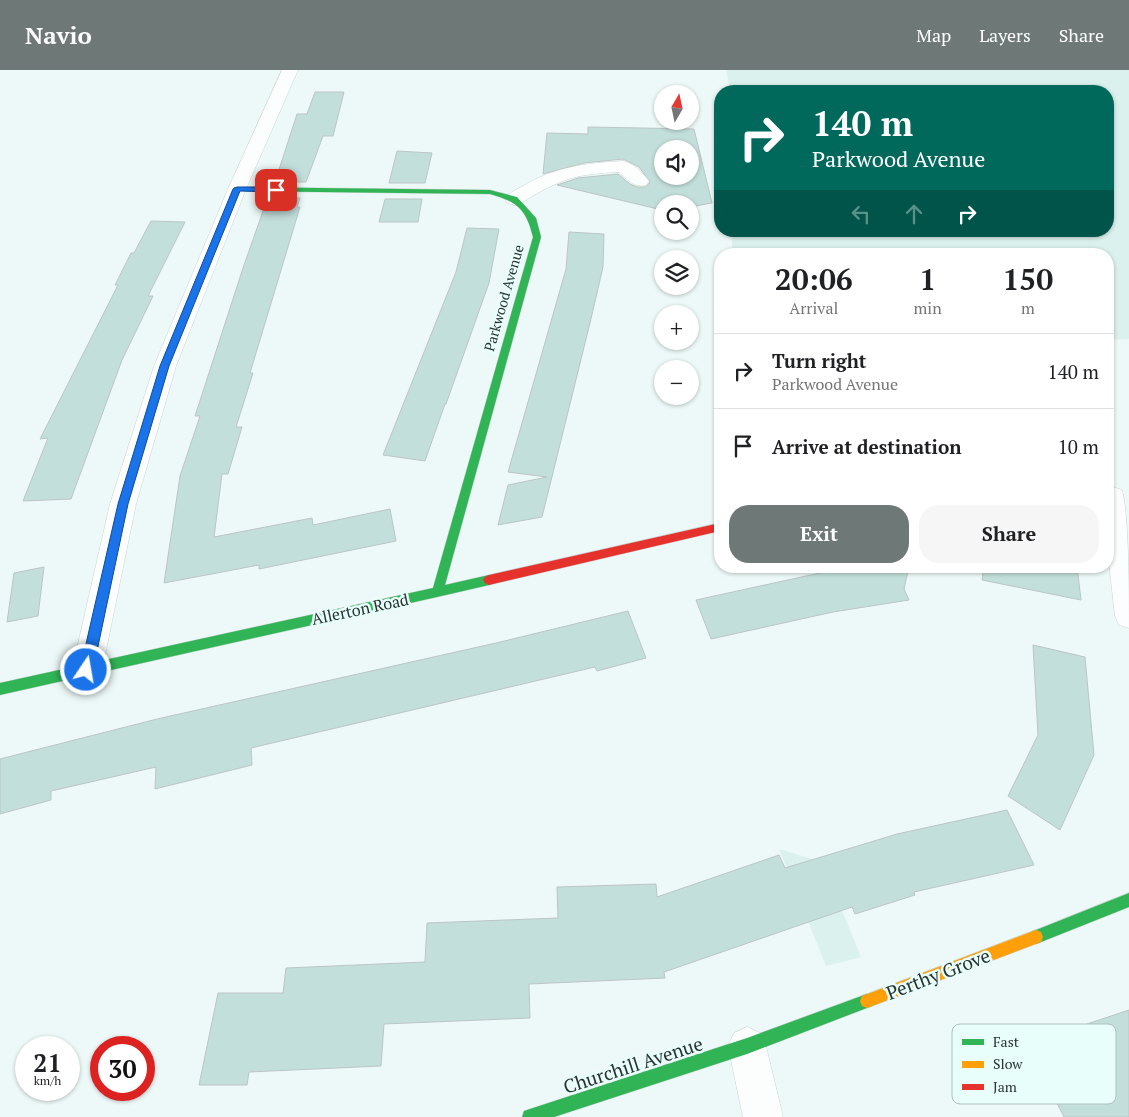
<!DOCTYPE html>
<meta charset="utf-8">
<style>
body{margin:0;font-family:"PT Serif",serif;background:#f6f6f6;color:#202124;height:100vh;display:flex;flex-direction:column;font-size:19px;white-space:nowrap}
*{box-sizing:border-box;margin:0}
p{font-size:16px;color:#757577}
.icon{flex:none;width:28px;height:28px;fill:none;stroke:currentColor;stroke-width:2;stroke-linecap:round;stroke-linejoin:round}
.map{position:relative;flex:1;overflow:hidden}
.sheet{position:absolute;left:714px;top:178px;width:400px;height:325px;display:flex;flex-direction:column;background:#fff;border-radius:20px;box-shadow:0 1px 4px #0004}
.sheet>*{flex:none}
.hud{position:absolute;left:714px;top:15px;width:400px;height:152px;border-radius:20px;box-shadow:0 1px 4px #0004;background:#00695c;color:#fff;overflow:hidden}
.needle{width:32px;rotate:9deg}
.controls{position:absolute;left:654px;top:15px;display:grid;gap:10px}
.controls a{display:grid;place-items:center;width:45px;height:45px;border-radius:50%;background:#fff;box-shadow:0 1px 4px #0004;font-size:25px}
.speed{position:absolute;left:15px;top:966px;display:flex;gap:10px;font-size:25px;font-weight:700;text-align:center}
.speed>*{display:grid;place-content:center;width:65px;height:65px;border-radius:50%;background:#fff;box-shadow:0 1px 4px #0004;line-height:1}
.speed small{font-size:12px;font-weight:400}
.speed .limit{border:8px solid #d22;background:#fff;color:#111}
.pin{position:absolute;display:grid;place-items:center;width:42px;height:42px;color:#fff;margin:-21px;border-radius:10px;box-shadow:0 2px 8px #0006}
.me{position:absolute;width:55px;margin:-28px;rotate:12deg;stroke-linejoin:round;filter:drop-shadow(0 0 4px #0008)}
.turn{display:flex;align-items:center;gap:18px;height:105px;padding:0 15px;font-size:22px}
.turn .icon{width:65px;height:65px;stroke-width:2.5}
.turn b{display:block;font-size:35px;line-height:42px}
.lanes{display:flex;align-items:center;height:48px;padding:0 15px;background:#0003;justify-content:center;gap:25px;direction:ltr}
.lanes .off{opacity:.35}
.eta{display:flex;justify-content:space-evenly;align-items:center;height:85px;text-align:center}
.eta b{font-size:30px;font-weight:700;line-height:35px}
.button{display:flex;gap:10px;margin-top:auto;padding:10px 15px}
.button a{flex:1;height:58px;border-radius:20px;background:#6e7877;color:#fff;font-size:20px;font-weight:700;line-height:58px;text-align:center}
.button a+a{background:#f6f6f6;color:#202124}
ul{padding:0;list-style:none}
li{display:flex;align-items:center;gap:15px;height:75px;padding:0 15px;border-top:1px solid #e0e0e0}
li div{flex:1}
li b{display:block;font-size:19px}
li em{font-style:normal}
header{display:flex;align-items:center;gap:30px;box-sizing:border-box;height:70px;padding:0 25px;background:#6e7877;color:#fff}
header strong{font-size:24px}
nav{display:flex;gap:28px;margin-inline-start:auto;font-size:18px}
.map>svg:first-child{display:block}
.built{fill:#dbf1ed}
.building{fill:#c3dfdb;stroke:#bcc5c4;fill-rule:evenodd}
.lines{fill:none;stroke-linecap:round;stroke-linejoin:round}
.street-casing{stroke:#cad4d3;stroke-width:1}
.fast-casing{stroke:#cad4d3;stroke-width:1}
.slow-casing{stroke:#cad4d3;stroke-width:1}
.jam-casing{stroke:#cad4d3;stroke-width:1}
.street{fill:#fcfefe;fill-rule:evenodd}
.fast{fill:#30b455;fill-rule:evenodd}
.slow{fill:#ff9f0a;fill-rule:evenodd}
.jam{fill:#e5322d;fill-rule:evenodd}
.route{fill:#1a73e8;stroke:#114b97}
.labels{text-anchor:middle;stroke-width:5;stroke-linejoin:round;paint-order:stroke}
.far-street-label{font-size:14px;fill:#293231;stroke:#e8fefb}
.street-label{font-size:16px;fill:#293231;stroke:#e8fefb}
.near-street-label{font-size:19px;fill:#293231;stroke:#e8fefb}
.key{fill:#e8fefb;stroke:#afc1be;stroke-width:1}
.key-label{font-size:14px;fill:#293231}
</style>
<header>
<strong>Navio</strong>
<nav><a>Map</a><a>Layers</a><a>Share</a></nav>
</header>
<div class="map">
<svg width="1129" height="1047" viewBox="0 0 1129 1047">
<rect width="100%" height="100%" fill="#edf9f8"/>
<path class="built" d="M726,0h403v269l-21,1v-86h-376v-23h376v-140h-378z
M779,779l43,13 39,95 -35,9z"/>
<path class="building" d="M315,22h29l-11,44h-10l-17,46h-31l22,-68h10z
M588,57l106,2 18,74 -22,4v-3h-28v6l-105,-25 21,-7 40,-4 12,10 7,3h9l4,-5 -11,-15 -16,-8 -39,4 -41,11 4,-41 41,1zM662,79h28v27h-28z
M397,81l35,2 -7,30h-36z
M268,127l32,1 -3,9h3l-50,166h3l-17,54h6l-14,47h-6l-8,63 98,-19 1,7 77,-16 6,32 -137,28v-4l-95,18 16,-107 20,-60h-5l49,-151z
M385,129h37l-4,23h-39z
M151,151l34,1 -37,74h5l-31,64 -51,139 -48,2 25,-63 -8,1 78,-154h-3l16,-32h3z
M467,158l32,1 -10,54 -43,121h-1l-20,57 -42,-6 73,-183z
M569,162l35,2 -1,33 -13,56 -48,194 -44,8 10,-40 39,-8 -39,-5 58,-203z
M827,496h82l-5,23 5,11 -76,12 -122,27 -15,-39 133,-29z
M984,496h93l4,34 -99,-20z
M44,497l-6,49 -31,6 7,-49z
M628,541l18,47 -49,13 -2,-4 -344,81 1,17 -97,24 1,-22 -105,24v9l-51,14v-55l157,-40 339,-76z
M1033,575l52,12 9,98 -34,75 -52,-34 30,-61z
M1007,740l27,55 -120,27 1,3 -60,19 -3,-7 -188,65 1,6 -136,6 1,34 -146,6 -3,42 -132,6 -2,13h-48l19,-92h65l3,-25 139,-6 2,-39 131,-5 -1,-31 99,-3 1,13 122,-42 6,13 112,-34z
M1129,940v107h-65l-38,-75 50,-17 2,2z"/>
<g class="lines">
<g class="street-casing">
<path id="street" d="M282,0h16l-52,119 -70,177 -40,138 -34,166 -5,10 -10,3 -10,-3 -5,-10 38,-166 44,-138 74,-177z
M623,91c10,2 20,12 26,20l-3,4c-12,3 -18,-5 -27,-13 -46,2 -60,8 -98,31l-7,2 -7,-2 -2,-4c4,-6 12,-10 18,-13 32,-19 64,-23 100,-25z
M1113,417l9,3c7,25 7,106 7,138l-10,-3 -4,-9 -7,-61v-66z
M747,957l13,6 6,13 17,71h-40l-15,-71 6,-13z"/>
</g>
<g class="fast-casing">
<path id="fast" d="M234,117l256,3 27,7 19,21 5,19 -96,348 44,-10 4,2 2,3 -2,3 -4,2 -52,12 -437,98v-12l433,-95 100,-351c-7,-29 -16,-35 -43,-43l-253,-3h-3z
M1129,823v14l-93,37 -5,-2 -2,-5 2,-5z
M867,924l5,2 2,5 -2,5 -125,48 -193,63h-32l2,-6 6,-2 217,-71z"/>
</g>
<g class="slow-casing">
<path id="slow" d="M1036,860l5,2 2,5 -2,5 -174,66 -5,-2 -2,-5 2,-5z"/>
</g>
<g class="jam-casing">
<path id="jam" d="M720,453v8l-231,54 -4,-2 -2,-3 2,-3 4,-2z"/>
</g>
<use href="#street" class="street"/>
<use href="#fast" class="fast"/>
<use href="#slow" class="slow"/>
<use href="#jam" class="jam"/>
</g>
<path class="route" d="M237,117h39l4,3 -4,2 -36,-1 -71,175 -41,138 -35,166 -2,3 -5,2 -4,-2 -2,-3 38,-166 42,-138 73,-177z"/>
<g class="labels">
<g class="far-street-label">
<text transform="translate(504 228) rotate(-74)" y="5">Parkwood Avenue</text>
</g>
<g class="street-label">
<text transform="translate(360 539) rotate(-12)" y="6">Allerton Road</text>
</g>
<g class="near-street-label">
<text transform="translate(938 904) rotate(-21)" y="7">Perthy Grove</text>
<text transform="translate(633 995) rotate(-18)" y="7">Churchill Avenue</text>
</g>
</g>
<rect x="952" y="954" width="164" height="80" rx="8" class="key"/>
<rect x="962" y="969" width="22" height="6" fill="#30b455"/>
<rect x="962" y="991" width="22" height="7" fill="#ff9f0a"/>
<rect x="962" y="1014" width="22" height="6" fill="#e5322d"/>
<g class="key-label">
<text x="993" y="977">Fast</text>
<text x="993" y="999">Slow</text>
<text x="993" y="1022">Jam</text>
</g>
</svg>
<div class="controls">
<a><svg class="needle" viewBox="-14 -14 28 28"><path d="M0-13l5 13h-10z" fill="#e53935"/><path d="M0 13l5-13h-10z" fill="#757577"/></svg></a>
<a><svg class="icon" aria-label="sound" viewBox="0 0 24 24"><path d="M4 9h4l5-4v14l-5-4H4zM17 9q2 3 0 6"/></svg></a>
<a><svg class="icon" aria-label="search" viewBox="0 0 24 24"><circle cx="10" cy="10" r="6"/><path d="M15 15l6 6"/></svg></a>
<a><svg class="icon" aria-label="layers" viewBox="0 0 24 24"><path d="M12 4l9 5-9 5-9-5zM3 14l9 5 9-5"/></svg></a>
<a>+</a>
<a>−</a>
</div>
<div class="speed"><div>21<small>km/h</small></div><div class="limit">30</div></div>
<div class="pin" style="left:276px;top:120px;background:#d93025"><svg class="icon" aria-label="arrive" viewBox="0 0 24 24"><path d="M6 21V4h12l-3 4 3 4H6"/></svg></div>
<svg class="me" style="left:86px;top:600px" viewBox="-20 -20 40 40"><circle r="17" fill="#1a73e8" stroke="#fff" stroke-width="3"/><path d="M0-11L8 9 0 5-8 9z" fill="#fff"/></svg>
<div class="hud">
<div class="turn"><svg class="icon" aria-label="right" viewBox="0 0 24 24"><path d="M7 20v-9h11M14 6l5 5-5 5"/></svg><div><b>140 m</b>Parkwood Avenue</div></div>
<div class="lanes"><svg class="icon off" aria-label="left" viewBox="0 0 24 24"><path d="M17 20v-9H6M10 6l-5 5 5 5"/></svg><svg class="icon off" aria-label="ahead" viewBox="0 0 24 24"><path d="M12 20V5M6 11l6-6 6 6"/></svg><svg class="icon" aria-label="right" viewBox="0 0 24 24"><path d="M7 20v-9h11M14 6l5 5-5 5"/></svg></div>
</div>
<section class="sheet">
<div class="eta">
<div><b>20:06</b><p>Arrival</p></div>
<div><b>1</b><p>min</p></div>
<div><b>150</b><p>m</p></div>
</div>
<ul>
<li><svg class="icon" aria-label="right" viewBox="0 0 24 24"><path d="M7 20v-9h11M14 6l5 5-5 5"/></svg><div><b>Turn right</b><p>Parkwood Avenue</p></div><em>140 m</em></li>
<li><svg class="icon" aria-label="arrive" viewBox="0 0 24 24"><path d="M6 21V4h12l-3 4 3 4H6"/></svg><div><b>Arrive at destination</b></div><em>10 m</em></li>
</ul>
<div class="button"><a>Exit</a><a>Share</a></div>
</section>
</div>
